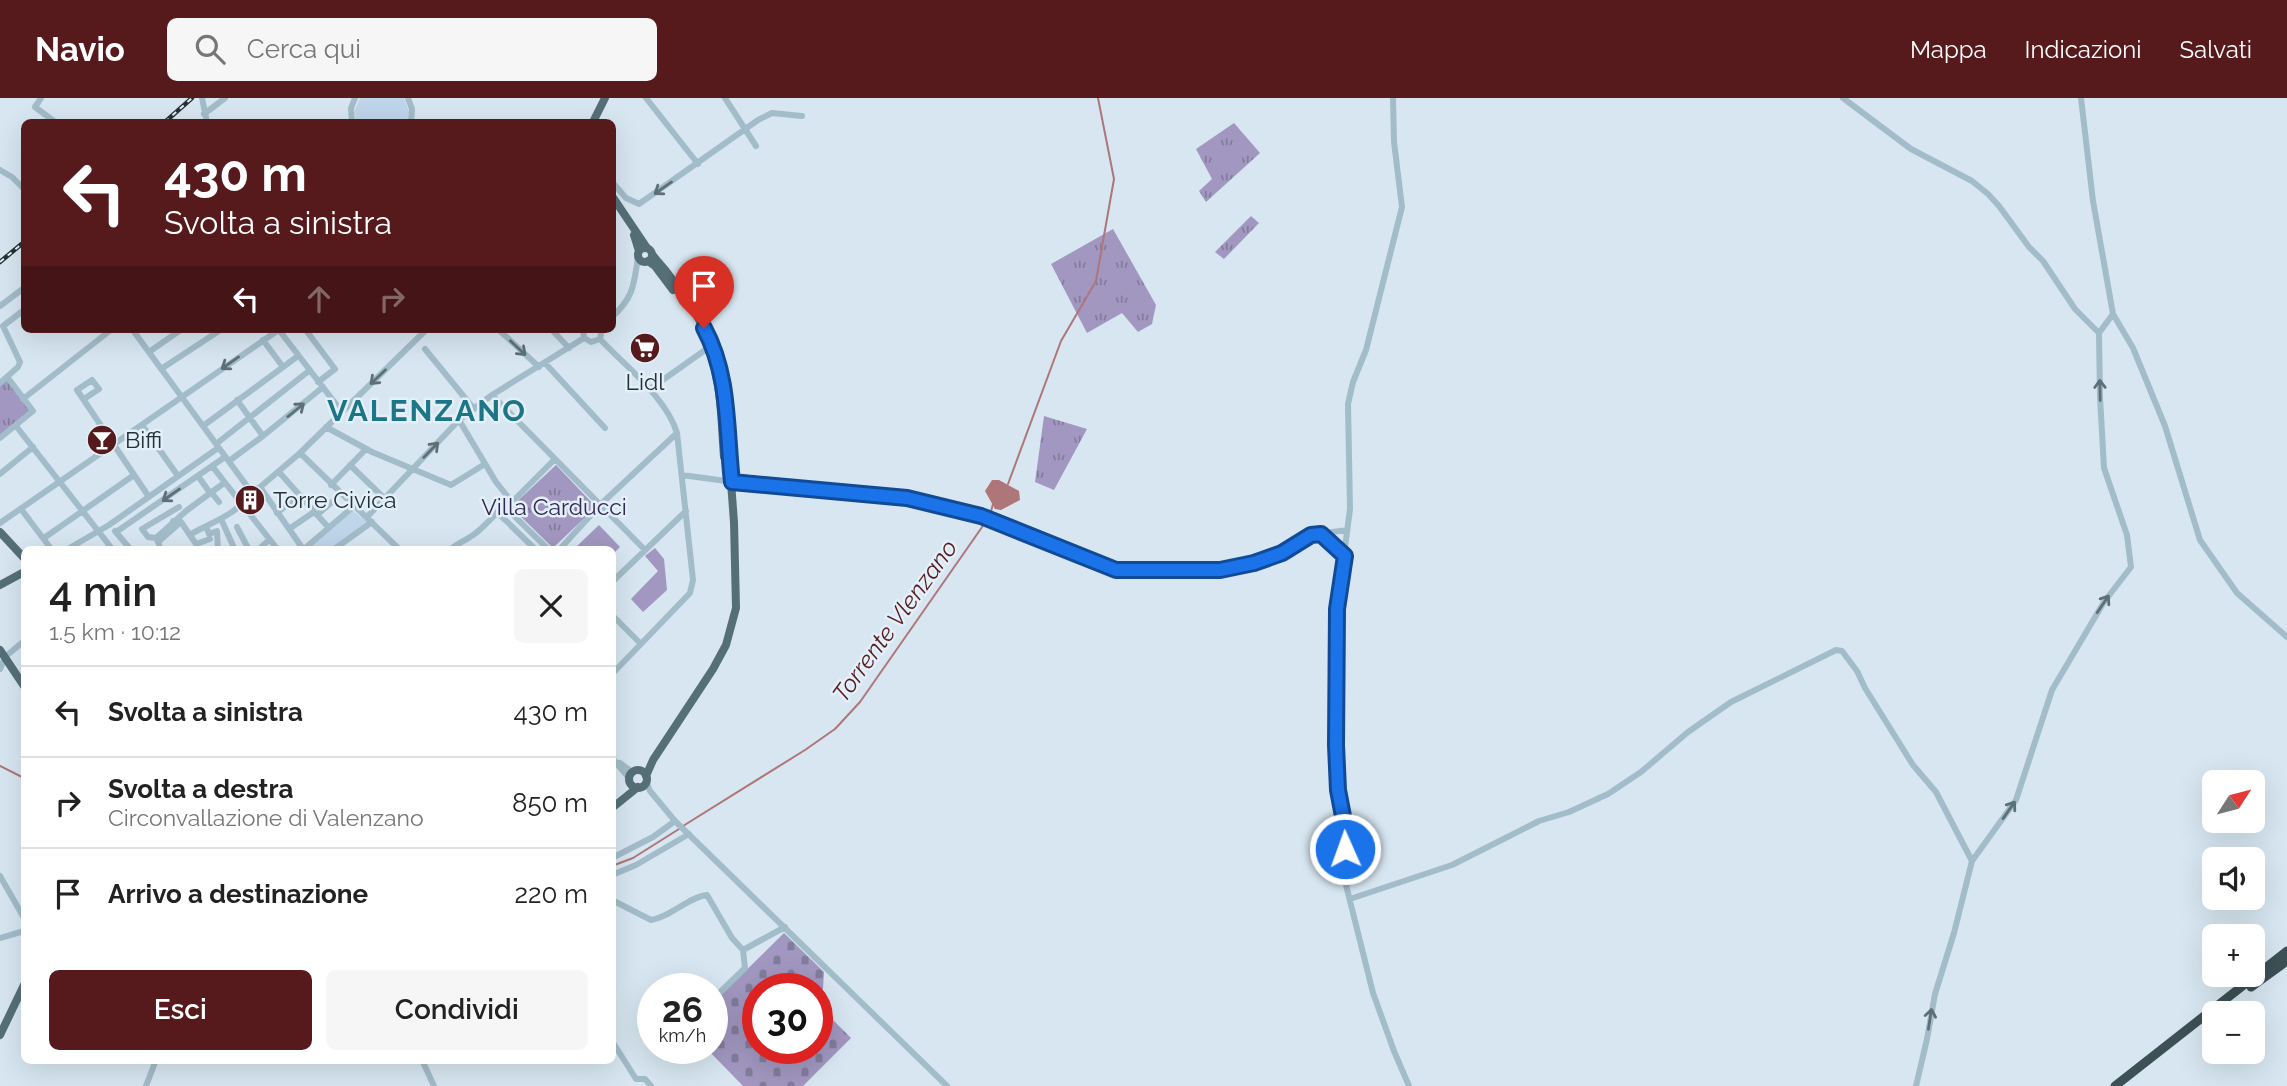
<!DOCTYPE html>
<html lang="it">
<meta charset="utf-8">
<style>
body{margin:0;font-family:Raleway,sans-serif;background:#f6f6f6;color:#222;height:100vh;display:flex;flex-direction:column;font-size:26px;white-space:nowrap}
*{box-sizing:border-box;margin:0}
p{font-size:23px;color:#767676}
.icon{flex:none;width:38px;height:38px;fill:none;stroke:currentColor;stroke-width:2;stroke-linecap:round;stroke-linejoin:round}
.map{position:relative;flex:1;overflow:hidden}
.sheet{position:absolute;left:21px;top:448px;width:595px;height:518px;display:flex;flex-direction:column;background:#fff;border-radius:10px;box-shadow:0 7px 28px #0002}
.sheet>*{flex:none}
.hud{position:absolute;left:21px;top:21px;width:595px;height:214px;border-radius:10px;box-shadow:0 7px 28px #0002;background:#561a1c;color:#fff;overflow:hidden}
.needle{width:46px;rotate:54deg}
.buttons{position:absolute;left:2202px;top:672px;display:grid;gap:14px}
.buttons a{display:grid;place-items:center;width:63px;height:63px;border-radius:10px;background:#fff;box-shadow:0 7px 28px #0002;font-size:35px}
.speed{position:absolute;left:637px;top:875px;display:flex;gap:14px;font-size:35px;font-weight:700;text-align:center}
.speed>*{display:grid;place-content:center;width:91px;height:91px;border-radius:50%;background:#fff;box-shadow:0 7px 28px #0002;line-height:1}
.speed small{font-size:18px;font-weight:400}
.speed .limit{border:10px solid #d22;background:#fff;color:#111}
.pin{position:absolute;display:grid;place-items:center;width:60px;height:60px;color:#fff;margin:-72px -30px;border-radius:50% 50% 50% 0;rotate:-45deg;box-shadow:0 0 7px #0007}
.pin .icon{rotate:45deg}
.me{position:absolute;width:77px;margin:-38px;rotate:358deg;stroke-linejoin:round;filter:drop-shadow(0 0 5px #0008)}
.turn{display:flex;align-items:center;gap:24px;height:147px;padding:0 28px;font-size:32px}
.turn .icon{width:91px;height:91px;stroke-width:2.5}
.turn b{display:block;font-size:49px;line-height:60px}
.lanes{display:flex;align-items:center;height:66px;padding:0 28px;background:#0003;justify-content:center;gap:35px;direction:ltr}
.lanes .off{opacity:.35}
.round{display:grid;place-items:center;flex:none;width:74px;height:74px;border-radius:10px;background:#f6f6f6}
.head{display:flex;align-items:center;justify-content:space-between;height:119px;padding:0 28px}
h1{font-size:42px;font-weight:600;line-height:52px}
.primary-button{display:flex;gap:14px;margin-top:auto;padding:14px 28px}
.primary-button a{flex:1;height:80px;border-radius:10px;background:#561a1c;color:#fff;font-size:28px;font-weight:600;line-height:80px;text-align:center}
.primary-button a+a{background:#f6f6f6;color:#222}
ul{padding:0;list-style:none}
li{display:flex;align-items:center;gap:21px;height:91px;padding:0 28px;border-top:2px solid #e0e0e0}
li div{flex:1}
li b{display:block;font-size:26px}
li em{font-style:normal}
header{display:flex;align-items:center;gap:42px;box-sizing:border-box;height:98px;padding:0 35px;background:#561a1c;color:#fff}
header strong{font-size:33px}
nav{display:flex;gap:38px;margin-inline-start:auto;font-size:24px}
.search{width:490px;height:63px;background:#f6f6f6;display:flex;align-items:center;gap:18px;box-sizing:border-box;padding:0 24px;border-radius:10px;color:#767676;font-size:26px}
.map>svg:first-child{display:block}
.grass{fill:url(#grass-tufts)}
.cemetery{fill:url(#cemetery-stones)}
.garden{fill:#a197c0}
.plaza{fill:#bed5ea}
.water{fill:#af7679}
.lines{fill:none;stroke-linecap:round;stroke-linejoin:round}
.stream{stroke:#af7679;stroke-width:2}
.minor{stroke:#a3bcc9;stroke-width:6}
.major{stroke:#566f77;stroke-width:8}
.highway{stroke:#3c5055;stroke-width:9}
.rail-casing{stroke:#253134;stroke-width:4.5}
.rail{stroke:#e3eff9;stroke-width:2;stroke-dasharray:5;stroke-linecap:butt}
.oneway{stroke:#5e7077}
.route-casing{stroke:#114b97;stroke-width:18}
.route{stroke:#1a73e8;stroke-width:12}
.labels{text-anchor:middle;stroke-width:5;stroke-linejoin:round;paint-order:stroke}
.poi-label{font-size:23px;fill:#253134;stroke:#e3eff9;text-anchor:start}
.park-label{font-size:23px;fill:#342953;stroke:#e3eff9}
.water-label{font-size:24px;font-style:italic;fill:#561a1c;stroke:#e3eff9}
.district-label{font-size:30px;font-weight:bold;letter-spacing:2px;fill:#1d7685;stroke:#e3eff9}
</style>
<header>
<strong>Navio</strong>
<div class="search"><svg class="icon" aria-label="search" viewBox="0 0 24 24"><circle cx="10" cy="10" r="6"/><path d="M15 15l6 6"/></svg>Cerca qui</div>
<nav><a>Mappa</a><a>Indicazioni</a><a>Salvati</a></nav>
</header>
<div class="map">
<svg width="2287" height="988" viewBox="0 0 2287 988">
<defs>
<pattern id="grass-tufts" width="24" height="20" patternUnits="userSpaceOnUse" patternTransform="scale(1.75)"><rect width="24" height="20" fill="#a197c0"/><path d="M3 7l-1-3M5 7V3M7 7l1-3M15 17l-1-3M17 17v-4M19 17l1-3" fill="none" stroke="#837c9d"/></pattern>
<pattern id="cemetery-stones" width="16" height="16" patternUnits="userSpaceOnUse" patternTransform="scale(1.75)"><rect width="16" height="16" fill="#a197c0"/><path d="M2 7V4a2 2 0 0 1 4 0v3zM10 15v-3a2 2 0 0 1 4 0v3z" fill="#837c9d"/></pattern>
</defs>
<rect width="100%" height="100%" fill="#d7e6f1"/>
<path class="grass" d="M1234,25l26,30 -54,49 -7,-11 13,-12 -16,-30z
M1251,118l8,7 -35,36 -9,-7z
M1113,131l43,76 -4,19 -14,8 -16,-19 -35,20 -36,-69z
M8,280l25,33 -33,27v-55z
M1044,318l43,13 -33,61 -19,-8z
M556,367l40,42 -43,41 -42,-41z"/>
<path class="cemetery" d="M784,835l40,39 -1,17 -6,3v-3h-59v59h59v-44l34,34 -48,48h-60l-37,-38h6v-44z"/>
<path class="garden" d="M599,427l21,22 -7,7 -1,-4 -33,-1 -3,-2z
M655,450l9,11 3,31 -24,22 -12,-13 27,-28 -13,-15z"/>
<path class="plaza" d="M360,0h44l5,14 -1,10h-52l-1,-12z
M352,412l15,12v2l-37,25 -24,1z"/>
<path class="water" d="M992,382h7l20,11 1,9 -19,10 -6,-1 -10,-18z"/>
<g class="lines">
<path class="stream" d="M1008,386l53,-143 35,-60 18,-102 -16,-81
M990,417l3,-11
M0,668l24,12
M683,728l122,-76 30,-21 25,-27 127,-182
M612,768l21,-8 46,-29"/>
<path class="minor" d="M41,0l-6,9 20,15
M202,0l5,24
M408,0l4,11 -1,13
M646,0l52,66
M725,0l31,48
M1393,0l1,44 8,65 -36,143 -13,32 -5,22 2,105 -13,100 -1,136 2,46 8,41 -3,41 30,120 21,58 15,35
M1843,0l68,51 61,32 16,13 11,12 30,41 14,14 32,48 24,24
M2081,0l12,103 20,113 20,34 32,78 35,114 37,53 50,44
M204,16l21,-16
M352,24l-1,-14 4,-10
M0,72l12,7 12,12
M613,85l13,15 13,6 119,-84 14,-7 30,3
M0,208l24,-18
M612,219c22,-20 22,-33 26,-60
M132,231l109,149 9,12h2
M305,231l30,40 -17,13
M498,231l41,38
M551,231l18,19
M583,231l1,9 7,4 9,-3 2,-10
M279,232l63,82
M600,241c25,27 66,58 77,94l16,147 -3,13 -78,81
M263,242l20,27
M425,251l49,60
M149,254l33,-23
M545,265l60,65
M161,271l61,-40
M0,285l18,-16 2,-5 -17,-36 21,-16
M650,291l58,-41
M492,297l153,155
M23,301l89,-70
M84,301l15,-10 -7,-9 -15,10 72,107
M237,302l26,36
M459,322l37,62 16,20
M142,327l36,51
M16,328l97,124
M203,328l95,-70
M326,329l46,25 79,33 34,-21
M0,340l33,-27 -25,-33
M216,346l94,-74
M300,355l100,97
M229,363l34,-25 60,-49
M350,367l35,34
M212,368l66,84
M279,374l49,55
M0,376l33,-27
M682,377l44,6
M198,378l12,17
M731,384l176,16 74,18 135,54h104l34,-7 28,-10 29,-18 36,-5
M331,387l35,-36
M260,389l43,62
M252,392l7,-2 41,-35 127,-124
M211,394l8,10
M504,408l45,44
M21,411l31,41
M497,414l39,38
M277,415l22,-18
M317,417l15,-13
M367,419l92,-97 33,-25 92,-57
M221,421l14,31
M173,423l8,1 15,22 14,-5
M0,425l280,-194
M206,428l3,8 8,-3 1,19
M237,429l12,23
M289,431l25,-17
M115,433l16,19
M116,434l109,-75
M191,436c19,-11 52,-22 61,-44
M1321,436l9,6 15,16
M44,440l90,-63
M156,440l30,-27 38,-28
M158,444l-2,-4 -8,-1 -6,-8 37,-22
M66,452l43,-25 109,-77
M161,452l-3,-8 23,-20
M258,452l11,-10
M303,452l51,-44
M333,452l39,-28
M450,452c7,-7 13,-8 20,-13 16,-9 25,-27 42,-35l43,-43
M559,452l42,-46 76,-71
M612,484l74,-71
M612,517l29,29
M0,571l5,-12 19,-16
M612,652v3
M612,660l17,20
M620,665l12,9
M646,683l4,10 25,30 272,265
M612,760l41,-21 22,-16
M612,777l24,-10 53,-31
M0,778l24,42
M1350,801l102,-34 87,-44 30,-9 39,-18 33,-22 47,-40 43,-30 105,-52 6,1 15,20 8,17 48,77 23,27 36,69
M612,802l39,20c20,-3 37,-23 56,-25l25,43 11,12 42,-23
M0,840l24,-7
M712,902l33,-32 -2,-18
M612,943l24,38h9l6,7
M422,962l12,26
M146,988l10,-26
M1916,988l11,-47 8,-45 19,-61 18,-72 44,-61 36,-110 52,-88 27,-35 -4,-32 -23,-67 -4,-71 -1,-64 14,-19"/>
<path class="major" d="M593,24l12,-24
M612,98l35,52
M634,137l5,16
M638 157a7 7 0 1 1 14 0a7 7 0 1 1-14 0Z
M648,163l7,5 18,24
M706,245c16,36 15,76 18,114
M0,434l24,26
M0,487l24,-13
M0,552l24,36
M629 681a9 9 0 1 1 18 0a9 9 0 1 1-18 0Z
M646,678l7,-16 60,-91 13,-24 10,-37 -2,-86 -11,-146c-10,-39 -33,-73 -57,-105 -5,-6 -10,-11 -14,-17
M612,710l26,-21
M0,937l24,-50"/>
<path class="highway" d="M2251,889l36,-26
M2115,988l172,-135"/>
<g class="rail-casing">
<path id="rail" d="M165,24l27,-24
M0,164l24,-20"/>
</g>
<use href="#rail" class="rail"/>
</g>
<defs><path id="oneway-shaft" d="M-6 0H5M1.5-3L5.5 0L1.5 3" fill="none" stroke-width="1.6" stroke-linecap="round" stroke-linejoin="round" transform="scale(1.75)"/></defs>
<g class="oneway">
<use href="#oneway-shaft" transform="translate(663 90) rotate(145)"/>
<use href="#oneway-shaft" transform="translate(518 250) rotate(43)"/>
<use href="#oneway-shaft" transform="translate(230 265) rotate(145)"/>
<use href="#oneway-shaft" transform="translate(378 279) rotate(136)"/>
<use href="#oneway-shaft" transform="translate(2100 292) rotate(-91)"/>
<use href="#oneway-shaft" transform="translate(296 312) rotate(-39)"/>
<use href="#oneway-shaft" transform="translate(431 352) rotate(-46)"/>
<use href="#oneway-shaft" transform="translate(171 397) rotate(145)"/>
<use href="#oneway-shaft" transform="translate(2103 506) rotate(-56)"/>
<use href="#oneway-shaft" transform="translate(2009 712) rotate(-55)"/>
<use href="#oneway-shaft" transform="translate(1930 921) rotate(-81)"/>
</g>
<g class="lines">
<g class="route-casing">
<path id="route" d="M704,230c26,48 22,101 28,154l175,16 74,18 135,54h104l34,-7 28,-10 29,-18 10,-1 24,22 -8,53 -1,136 2,45 8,42 -1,17"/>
</g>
<use href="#route" class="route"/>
</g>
<defs>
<g id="supermarket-disc" transform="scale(1.575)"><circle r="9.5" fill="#561a1c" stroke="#e3eff9"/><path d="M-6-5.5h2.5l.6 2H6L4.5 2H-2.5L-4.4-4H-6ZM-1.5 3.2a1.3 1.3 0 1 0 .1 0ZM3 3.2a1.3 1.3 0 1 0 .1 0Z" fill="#fff"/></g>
<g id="bar-disc" transform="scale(1.575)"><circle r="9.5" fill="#561a1c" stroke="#e3eff9"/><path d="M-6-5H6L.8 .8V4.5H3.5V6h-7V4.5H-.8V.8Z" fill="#fff"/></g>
<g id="building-disc" transform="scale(1.575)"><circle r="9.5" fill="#561a1c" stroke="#e3eff9"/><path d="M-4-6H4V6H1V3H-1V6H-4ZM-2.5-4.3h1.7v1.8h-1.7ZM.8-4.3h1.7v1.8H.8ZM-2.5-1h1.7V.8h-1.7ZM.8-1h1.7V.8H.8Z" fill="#fff"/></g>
</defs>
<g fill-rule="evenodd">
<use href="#supermarket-disc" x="645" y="250"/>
<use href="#bar-disc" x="102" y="342"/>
<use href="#building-disc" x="250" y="402"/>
</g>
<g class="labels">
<g class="poi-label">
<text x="645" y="292" text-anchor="middle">Lidl</text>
<text x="125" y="350">Biffi</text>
<text x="273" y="410">Torre Civica</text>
</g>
<g class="park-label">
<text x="554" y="417">Villa Carducci</text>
</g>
<g class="water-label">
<text transform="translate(895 523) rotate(-54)" y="8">Torrente Vlenzano</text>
</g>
<g class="district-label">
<text x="427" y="323">VALENZANO</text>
</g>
</g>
</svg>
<div class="buttons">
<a><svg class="needle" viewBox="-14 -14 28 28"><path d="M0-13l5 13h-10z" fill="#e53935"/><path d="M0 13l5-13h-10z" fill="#767676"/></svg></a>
<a><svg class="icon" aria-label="sound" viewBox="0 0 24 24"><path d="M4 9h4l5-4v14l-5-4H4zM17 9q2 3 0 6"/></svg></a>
<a>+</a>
<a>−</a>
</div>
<div class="speed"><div>26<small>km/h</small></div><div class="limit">30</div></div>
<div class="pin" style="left:704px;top:230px;background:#d93025"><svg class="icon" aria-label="arrive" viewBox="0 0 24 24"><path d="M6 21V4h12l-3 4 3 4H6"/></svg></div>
<svg class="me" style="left:1345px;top:751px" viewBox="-20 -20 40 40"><circle r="17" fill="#1a73e8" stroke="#fff" stroke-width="3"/><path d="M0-11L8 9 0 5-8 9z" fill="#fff"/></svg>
<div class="hud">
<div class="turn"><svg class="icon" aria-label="left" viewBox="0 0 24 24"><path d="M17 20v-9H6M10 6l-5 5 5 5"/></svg><div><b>430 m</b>Svolta a sinistra</div></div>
<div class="lanes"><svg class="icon" aria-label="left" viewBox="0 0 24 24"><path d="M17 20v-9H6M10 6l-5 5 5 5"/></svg><svg class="icon off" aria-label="ahead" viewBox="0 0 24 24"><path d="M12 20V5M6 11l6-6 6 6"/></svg><svg class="icon off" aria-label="right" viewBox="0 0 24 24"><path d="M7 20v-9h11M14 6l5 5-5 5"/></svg></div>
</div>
<section class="sheet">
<div class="head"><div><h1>4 min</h1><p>1.5 km · 10:12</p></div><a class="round"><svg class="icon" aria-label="close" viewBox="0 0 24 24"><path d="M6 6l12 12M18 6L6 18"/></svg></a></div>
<ul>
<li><svg class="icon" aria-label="left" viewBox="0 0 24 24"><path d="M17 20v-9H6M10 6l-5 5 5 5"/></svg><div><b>Svolta a sinistra</b></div><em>430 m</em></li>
<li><svg class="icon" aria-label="right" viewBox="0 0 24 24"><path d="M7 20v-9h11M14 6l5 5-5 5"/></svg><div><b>Svolta a destra</b><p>Circonvallazione di Valenzano</p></div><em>850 m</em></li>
<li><svg class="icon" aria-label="arrive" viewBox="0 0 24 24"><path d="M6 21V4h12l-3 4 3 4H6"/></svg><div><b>Arrivo a destinazione</b></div><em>220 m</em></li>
</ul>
<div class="primary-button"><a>Esci</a><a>Condividi</a></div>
</section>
</div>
